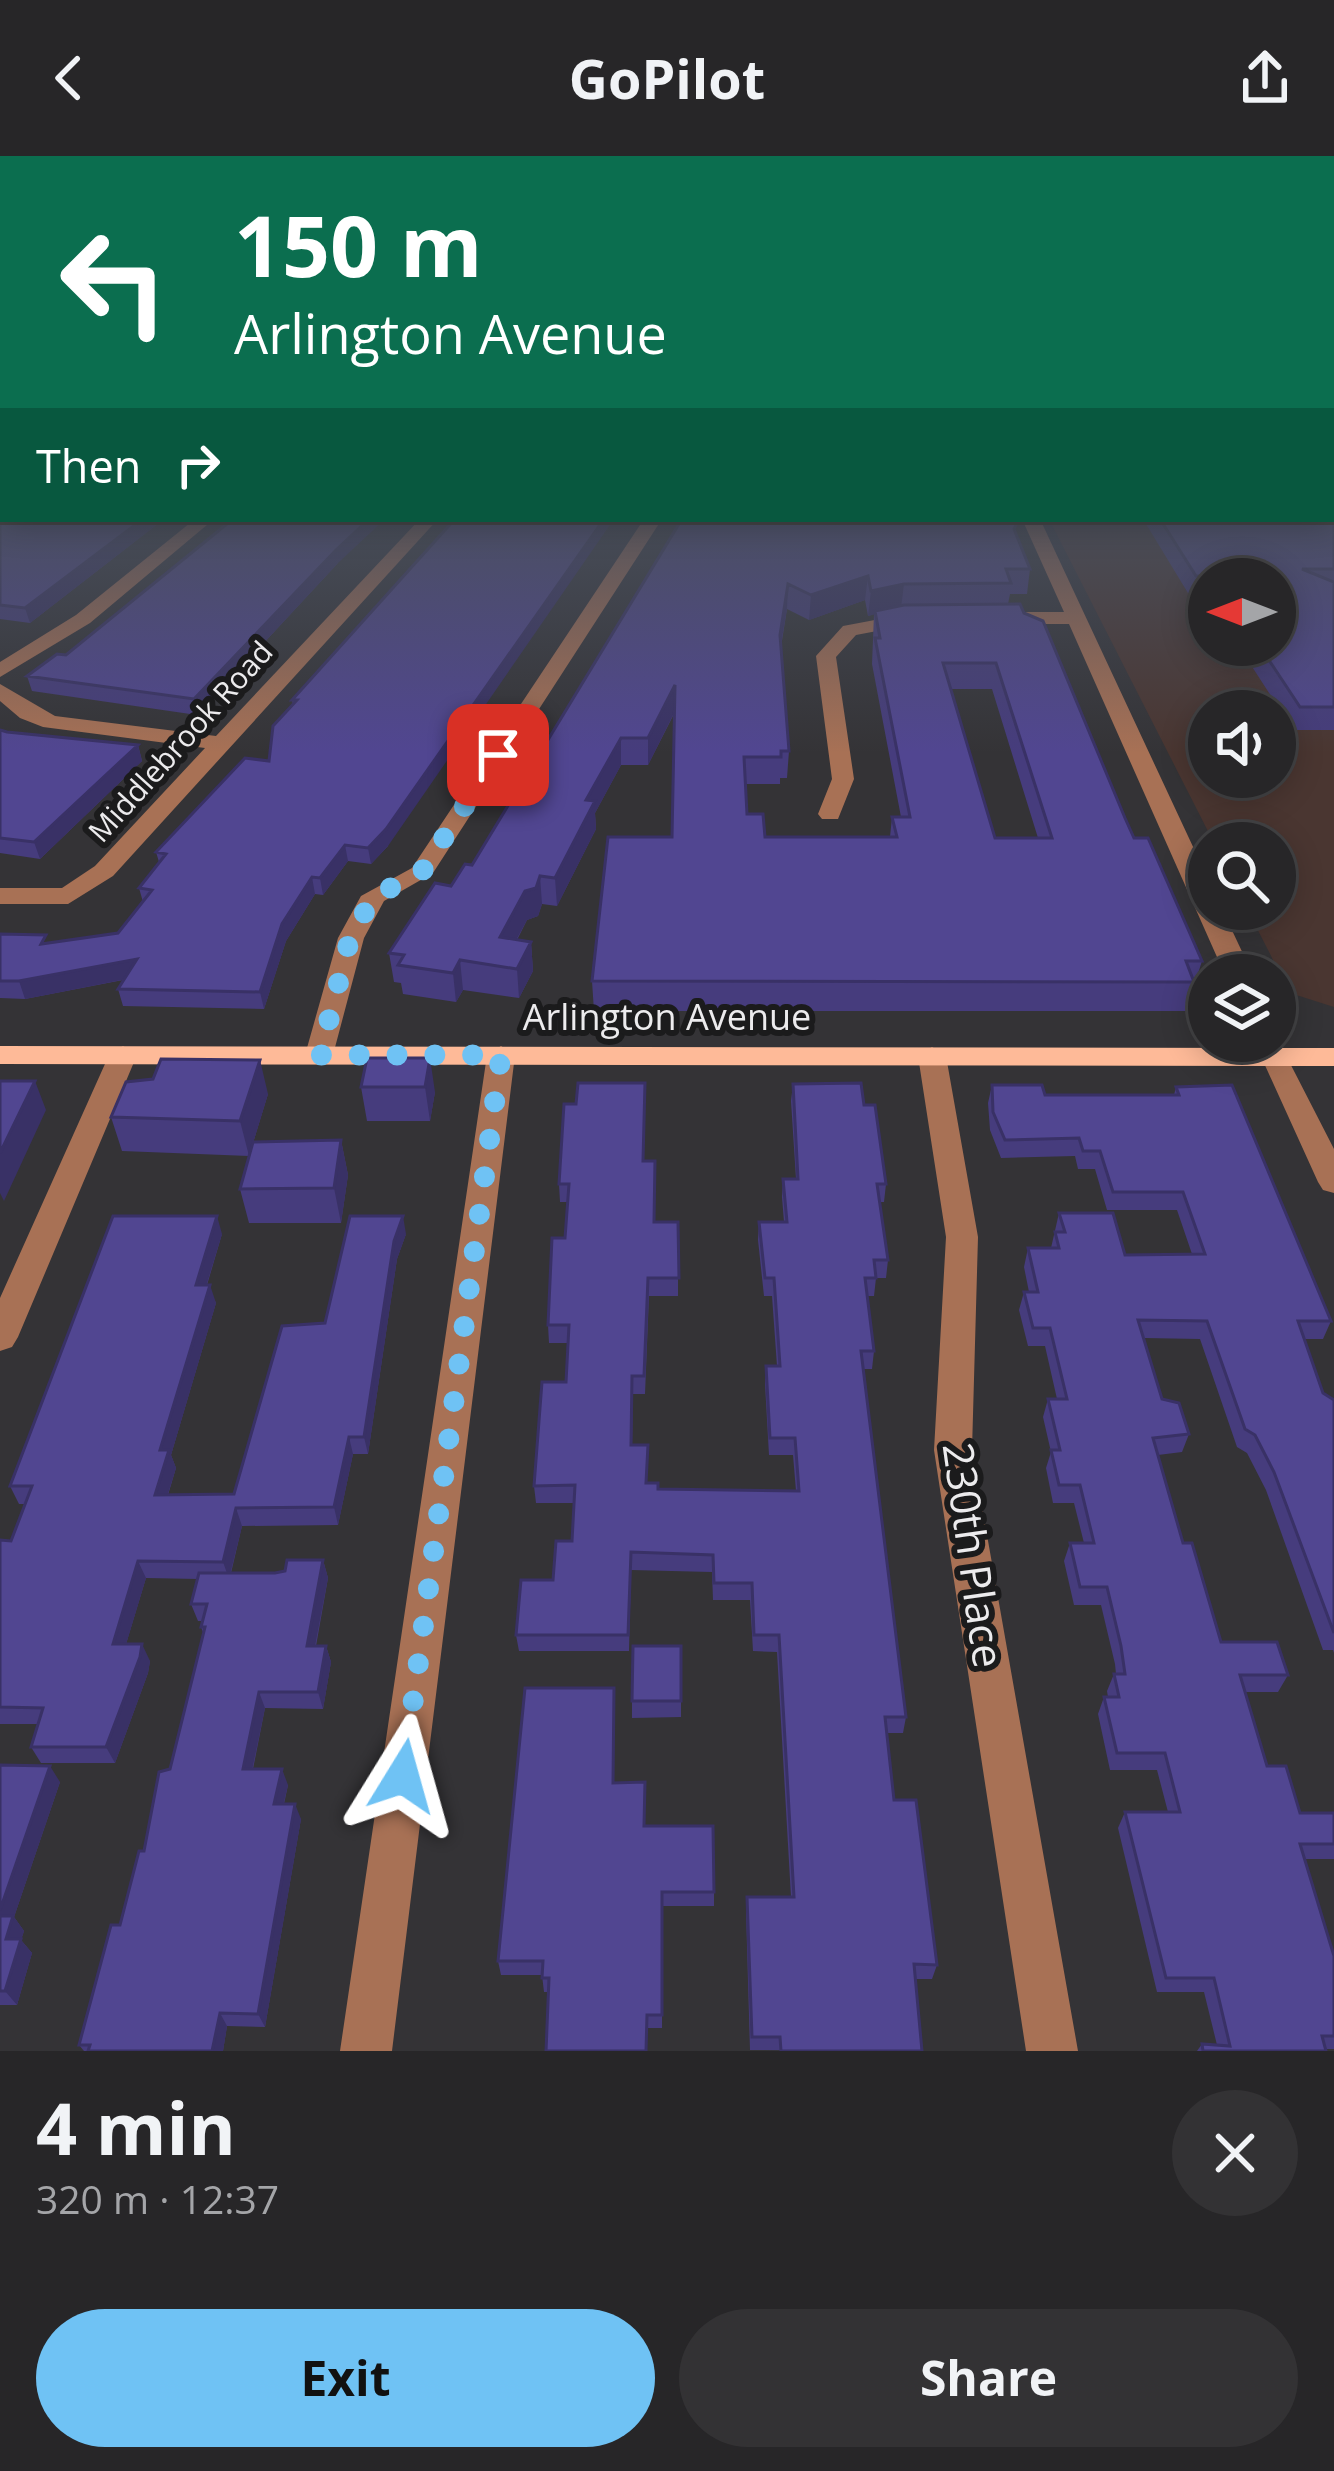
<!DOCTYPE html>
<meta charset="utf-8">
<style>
body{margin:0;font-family:"Open Sans",sans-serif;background:#333234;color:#f1f3f6;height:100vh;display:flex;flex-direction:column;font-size:45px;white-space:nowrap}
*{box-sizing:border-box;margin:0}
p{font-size:39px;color:#a4a5a8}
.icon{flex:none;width:66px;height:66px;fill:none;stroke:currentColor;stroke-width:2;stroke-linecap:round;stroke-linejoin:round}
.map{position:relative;height:1895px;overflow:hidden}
.details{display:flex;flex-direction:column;background:#272628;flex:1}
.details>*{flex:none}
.banner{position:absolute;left:0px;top:0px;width:1335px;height:366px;box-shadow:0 6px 30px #0003,0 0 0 3px #434345;background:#0b6e4f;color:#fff;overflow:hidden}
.needle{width:78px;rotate:270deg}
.buttons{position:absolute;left:1188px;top:402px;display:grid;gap:24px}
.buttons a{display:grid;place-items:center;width:108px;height:108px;border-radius:50%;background:#272628;box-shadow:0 6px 30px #0003,0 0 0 3px #434345;font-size:60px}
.pin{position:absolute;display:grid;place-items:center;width:102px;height:102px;color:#fff;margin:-51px;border-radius:24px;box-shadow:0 6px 18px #0006}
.me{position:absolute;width:132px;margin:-66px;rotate:8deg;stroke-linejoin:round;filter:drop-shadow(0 0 9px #0008)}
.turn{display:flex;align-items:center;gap:42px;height:252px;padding:0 36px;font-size:54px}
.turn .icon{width:156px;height:156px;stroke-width:2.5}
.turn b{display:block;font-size:84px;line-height:102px}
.then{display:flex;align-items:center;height:114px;padding:0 36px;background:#0003;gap:24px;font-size:45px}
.round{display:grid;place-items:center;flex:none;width:126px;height:126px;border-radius:63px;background:#333234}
.summary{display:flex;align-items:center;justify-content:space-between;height:204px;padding:0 36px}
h1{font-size:72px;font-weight:700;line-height:90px}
.cta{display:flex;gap:24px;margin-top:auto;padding:24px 36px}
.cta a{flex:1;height:138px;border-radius:72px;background:#6fc2f4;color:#111;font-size:48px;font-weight:700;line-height:138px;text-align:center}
.cta a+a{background:#333234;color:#f1f3f6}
header{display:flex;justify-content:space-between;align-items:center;height:156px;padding:0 36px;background:#272628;font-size:54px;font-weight:700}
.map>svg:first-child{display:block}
.education{fill:#4a3631;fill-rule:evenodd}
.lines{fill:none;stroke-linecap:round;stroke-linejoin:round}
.minor{fill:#a87155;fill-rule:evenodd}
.major{fill:#feba98;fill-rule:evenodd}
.wall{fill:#463c7d;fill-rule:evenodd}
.shaded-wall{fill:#393166}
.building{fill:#514691;stroke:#393166;stroke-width:3;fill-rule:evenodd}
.route{stroke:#6fc2f4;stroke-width:21;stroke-dasharray:0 37.8}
.labels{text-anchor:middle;stroke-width:12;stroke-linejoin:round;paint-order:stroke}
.far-street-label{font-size:30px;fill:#ecebed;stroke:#1b1b1c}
.street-label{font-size:36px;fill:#ecebed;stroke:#1b1b1c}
.near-street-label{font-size:42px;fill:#ecebed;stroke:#1b1b1c}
</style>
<header><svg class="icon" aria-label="back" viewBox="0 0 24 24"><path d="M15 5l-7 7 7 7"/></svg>GoPilot<svg class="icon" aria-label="share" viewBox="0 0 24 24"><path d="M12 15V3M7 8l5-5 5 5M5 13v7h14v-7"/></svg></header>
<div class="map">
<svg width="1334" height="1895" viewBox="0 0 1334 1895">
<rect width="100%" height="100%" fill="#343336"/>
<path class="education" d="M1334,358v493l-44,-14 -43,-84h28v-66h-61l-165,-324h283zM1209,423h66v66h-66zM1209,555h66v66h-66z"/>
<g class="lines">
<path class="minor" d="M195,363h19l-124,104 -90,54v-15l76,-47z
M420,363h18l-325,357 -45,28h-68v-16h62l33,-22 110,-118 -162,-21 -23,-9 -20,-17v-17l55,32 161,20z
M644,363h18l-229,354 -49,28 -20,37 -31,117 -4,7h-20l-4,-7 33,-117 23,-42 51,-28z
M1022,363h18l169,362v28h13l31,66h-28l-156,-351h-73l-10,-6 10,-6h68z
M912,457l10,6 -3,4 -63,12 -20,22 18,122 -16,40h-16l-4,-5 14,-35 -16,-123 27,-30z
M1275,878l59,115v44l-11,-3 -5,-8 -64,-141h21z
M123,890l14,9 -119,282 -6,10 -12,4v-53l109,-243z
M501,890l14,9 -123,996h-52l147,-996z
M932,891l14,9 32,181 -6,213 106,601h-52l-92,-601 12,-213 -28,-181z"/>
<path class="major" d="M0,890l1334,2v18l-1334,-2z"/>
</g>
<path class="wall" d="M0,332h3v31h161l-134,104 -30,-4v-118l3,-1v-3l-3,1z
M1332,332h2v242h-41l-44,-68h-9l-11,-17h46l-66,-66v33l-9,-14h-9l-48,-79h189z
M455,363l-67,327 -17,18 -23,-3 -25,34 -8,-1 -29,47 -22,68 -141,-3 -5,-17 5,-9 -98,19 -25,-1v-64l49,9 69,-10 25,-31 -4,-14 20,-26 -3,-10 113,-91 24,-56 -1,-5z
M682,363l334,16 14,34 -3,25h-17l-2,10 194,357 -16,50h-592l-2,-30 80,-144 3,-125 -27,53h-27l-26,48 1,16 -39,77 -15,-2 -4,12 -11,4 -10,20 14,2 2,29 -14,27 -56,-8 -7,12 -53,-8 -2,-11 -7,-1 -5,-29 83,-88zM865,444l3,16 6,-2 -2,50 29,153h-9l-2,20h-125l-18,-23 -2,-30h35v-6h7l2,-27 -8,-104 6,-38 22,11zM951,533h41l46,149h-43z
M338,407l-141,152 -165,-24 -5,-15 39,-21z
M0,574l7,2 131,13 4,16 -102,98 -40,-6z
M367,902l68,34 -5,29h-63l-6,-34z
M793,928l71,21 22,79 -2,18h-4l8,58 -2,18h-10l-2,18h-7l7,55 -2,18h-8l42,348 -3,16h-16l7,67 43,165 -5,14h-17l7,72 -172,-1 -4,-138 1,-15h44l-14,-245 -24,-1 -3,-51h-37l-1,-28 -81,-2 -2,81h-110l-3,-16 37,-55 19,-39 2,-38h-38l-2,-17 32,-104 2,-39h-19l-1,-18 17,-87 3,-36h-8l-1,-18 17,-80 68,57 11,61h23v74h-29l-4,98h-12l-1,51 15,38 11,6 138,2 -3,-36h-24l-4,-71 1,-18h11l-5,-70h-8l-6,-56 1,-18h25l-2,-25 1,-18h13l-5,-78z
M992,929l53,10h129l2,-8 155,234 -8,18h-19l19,54 11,7v253l-1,-3h-10l-57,-160 -19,-37 -10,-6 -37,-108 -56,-1 18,61 27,35 -7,18 -24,3 25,88 38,99 67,33 -10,17h-33l22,74 33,47h34v46h-29l29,97v93h-9l1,2h-129l5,-7 15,1 -13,-53h-47l-39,-164 7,-16h43l-11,-42h-47l-12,-56 6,-17h4l-1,-6 7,-17h2l-1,-10 -14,-59h-27l-10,-44 6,-18h14l-10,-40h-21l-7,-35 5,-16 -8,-35 5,-18h9l-12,-53h-17l-9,-36 5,-18h5l-5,-25 4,-19h23l8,-35 66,42 67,-1 -15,-44h-70l-12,-41h-17l-3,-13 -74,2 -11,-28 -2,-27z
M268,938l-19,62 -127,-5 -11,-34z
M341,984l7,35 -7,48h-92l-9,-34z
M222,1078l-15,51 9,18 -45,152 5,13 -8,27 66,-1 91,-171 81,-89 -9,25 -29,195h-15l-15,71 -96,1 -11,47h44l48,-13 5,18 -12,68h10l5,16 -8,47 -58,-1 -12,61 35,16 -4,19 17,15 -36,208 -38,-1 -4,25h-139l-5,-6 41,-120 50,-156 34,-134 -3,-8 1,-6h-4l-7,-17 7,-25 -52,-1 -20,66 24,17 -2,12 -33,90h-74l-10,-16 7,-23h-38v-184l11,1 14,-37h-6l-9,-18z
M681,1490v71l-49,1v-17z
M614,1532v95l31,43 69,66v14h-52v122h-15l-99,-36h-4l-2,-17h-41l-3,-14z
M0,1609l60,17 -46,135 10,14 -3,9 11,13 -15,52h-17z"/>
<path class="shaded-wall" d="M143,363h21l-134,104 -5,-15z
M369,363h16l-47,44 -141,152 -3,-16 142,-149z
M604,363h10l-226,327 -17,18 -3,-16z
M868,420l-3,24 -56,20 2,-25z
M788,428l-1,25 -9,52 2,-26z
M904,428l-3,24 -33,8 3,-25z
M675,529v26l-27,54v-27z
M621,582v27l-26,48 1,16 -39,77 -2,-28 31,-78z
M138,589l4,16 -102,98 -6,-17z
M345,689l3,16 -25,34 -3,-17z
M540,720l2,28 -4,12 -11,4 -25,46 -2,-29 25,-46z
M312,721l3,17 -29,47 -22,68 -4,-17 22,-68z
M531,786l2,29 -14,27 -2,-29z
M137,803l5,17 -117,23 -6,-18z
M460,804l3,30 -7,12 -3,-29z
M430,902l5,34 -5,29 -5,-34z
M260,904l8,34 -19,62 -9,-35z
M35,925l11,29 -42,91 -4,-8v-40z
M341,984l7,35 -7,48 -7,-35z
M217,1060l5,18 -21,69 -5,-18z
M403,1060l3,18 -9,25 -29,195 -4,-17 30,-196z
M210,1129l6,18 -45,152 5,13 -14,45 -7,-18 5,-45z
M349,1281l4,17 -15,71 -4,-18z
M236,1352l6,18 -13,53 -6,-17z
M323,1404l5,18 -16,84 -5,-16z
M138,1405l8,17 -25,83 -8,-17z
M142,1488l8,17 -2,12 -33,90 -9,-16z
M326,1490l5,16 -8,47 -5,-17z
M259,1536l6,16 -16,77 -6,-16z
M50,1610l10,16 -46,135 10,14 -3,9 11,13 -15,52 -12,-14 1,-52 -6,-20v-9z
M282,1613l6,16 -8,34 -6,-15z
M295,1648l6,15 -36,208 -7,-13z
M220,1857l7,13 -4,25h-11z"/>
<path class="building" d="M2,332h1v31h140l-118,89 -25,-3v-104l3,-1z
M1332,354l2,2v57h-32l32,13v125h-34l-41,-62h16v-66h-66v3l-4,-6h-9l-36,-57h172z
M233,363h136l-33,31 -142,149 -167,-23 30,-22 9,1z
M455,363h149l-218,310 -18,19 -23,-3 -25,33 -8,-1 -30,47 -22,68 -142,-3 19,-30 -118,22h-19v-47l46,1 -5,9 77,-11 34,-43 -13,-2 27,-34 -10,-2 89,-94 24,3 4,-35 24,-26h-5z
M682,363h333l3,2 -4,8 16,40h-24l5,14 -107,1 -33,7 -3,-15 -57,19 -23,-11 -8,51 9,116h-8v6h-37l3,57h16l2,23h132l-5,-20h18l-35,-179h5l-5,-27 29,-6 116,-1 4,9 19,8 82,197 9,20h14l54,123h-16l8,21 -602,-1 16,-144h64l3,-152 -27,53h-27l-35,62 9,1 -40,77 -15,-2 -4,12 -11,3 -25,46 31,5 -14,27 -57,-9 -7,13 -55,-8 6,-10 -15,-2 46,-70 16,3 14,-22 7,1zM943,507h53l56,175h-57z
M0,574l7,2 131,13 -104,97 -34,-4z
M367,902h63l-5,29h-64z
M161,903l99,1 -20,61 -129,-4 15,-35 27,-3z
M0,925h35l-35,72z
M578,927h67l-2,78h12l-1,61h24l1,56h-31l-4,98h-12l-1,69h17l-2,38h12v6l141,2 -4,-53h-25l-4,-72h14l-6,-88h-9l-6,-56h28l-4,-43h15l-5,-95 68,-1 3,22h11l11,79h-9l11,76h-14l2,18h-11l9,73h-13l45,366h-21l9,83h22l21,165 -23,-1 8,87h-141l-1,-14h-28l-5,-140h47l-15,-262h-25l-2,-52h-38l-1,-28 -82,-3 -3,83h-112l5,-55h32l3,-39h16l3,-56 -41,1 8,-104h24l3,-57h-21l4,-87h13l4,-54h-10l5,-80h12z
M992,929h50l3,10h134l-3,-8 56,-2 99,236h-33l25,72 11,7v233l-60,-161 -19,-37 -10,-6 -38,-108 -69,-1 24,79 17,4 10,31 -36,4 30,105h9l29,99h56l11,33h-48l27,91h19l14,47h34v31h-34l34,112v80h-12l4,15h-123l-1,-7 28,2 -16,-68h-48l-41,-166h55l-15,-59h-48l-13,-56h15l-5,-23h11l-4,-28 -14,-59h-27l-10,-44h24l-14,-58h-21l-8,-35h9l-12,-51h19l-17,-71h-17l-9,-36h14l-10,-44h31l-4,-16h10l-6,-19h54l12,42 80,-1 -22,-62h-70l-13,-41h-17l-4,-13 -74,2 -12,-28z
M341,984l-7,48 -94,1 13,-47z
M113,1060h104l-21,69h14l-50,165h9l-14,45 79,-1 48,-168 43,-3 25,-107h53l-9,25 -30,196h-15l-15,70 -98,1 -13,54 -85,-1 -25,83h29l-2,13 -34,90h-75l12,-39 -43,-1v-167l11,1 21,-55h-22z
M287,1404h36l-16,86h19l-8,46h-59l-16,77h39l-8,35h21l-37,210 -38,-1 -8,38h-124l2,-6h-11l32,-120h9l19,-74h5l15,-79 11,-3 35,-142h-4l6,-23h-16l8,-31h76l10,-2z
M633,1490h48v55h-49z
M525,1532h89l-1,95 32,-1 -1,44h69l1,66h-52v123h-15l-1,36h-100l3,-73h-7l1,-17h-45z
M0,1609l50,1 -50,144z
M0,1760h13l-7,23h15l-16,52h-5z"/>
<linearGradient id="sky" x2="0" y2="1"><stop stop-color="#1d1c1e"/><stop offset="0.56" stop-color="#4a505d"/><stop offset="1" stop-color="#4a505d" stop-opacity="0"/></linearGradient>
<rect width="1334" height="597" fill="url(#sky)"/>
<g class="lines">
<path class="route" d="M403,1620l98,-721h-181l30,-117 24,-42 47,-23 77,-118"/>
</g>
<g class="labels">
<g class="far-street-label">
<text transform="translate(181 586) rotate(-48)" y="10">Middlebrook Road</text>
</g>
<g class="street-label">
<text x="667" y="874">Arlington Avenue</text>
</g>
<g class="near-street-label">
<text transform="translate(973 1399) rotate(82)" y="15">230th Place</text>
</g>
</g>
</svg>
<div class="buttons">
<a><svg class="needle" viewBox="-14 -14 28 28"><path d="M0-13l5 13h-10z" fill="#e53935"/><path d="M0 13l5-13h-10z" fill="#a4a5a8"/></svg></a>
<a><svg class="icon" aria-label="sound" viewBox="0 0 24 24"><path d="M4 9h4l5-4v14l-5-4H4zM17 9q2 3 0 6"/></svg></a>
<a><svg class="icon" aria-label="search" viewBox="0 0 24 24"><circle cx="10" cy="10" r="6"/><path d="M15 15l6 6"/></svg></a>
<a><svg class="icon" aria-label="layers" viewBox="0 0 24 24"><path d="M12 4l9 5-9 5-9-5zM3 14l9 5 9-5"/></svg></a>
</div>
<div class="pin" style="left:498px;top:599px;background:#d93025"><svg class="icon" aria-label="arrive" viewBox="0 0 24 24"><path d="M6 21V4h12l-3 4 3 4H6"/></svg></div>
<svg class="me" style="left:403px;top:1620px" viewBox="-20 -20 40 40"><path d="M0-17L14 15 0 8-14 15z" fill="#6fc2f4" stroke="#fff" stroke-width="4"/></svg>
<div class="banner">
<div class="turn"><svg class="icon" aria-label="left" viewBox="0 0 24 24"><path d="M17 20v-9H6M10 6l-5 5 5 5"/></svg><div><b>150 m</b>Arlington Avenue</div></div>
<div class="then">Then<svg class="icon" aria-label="right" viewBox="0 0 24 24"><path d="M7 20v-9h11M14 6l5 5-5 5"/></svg></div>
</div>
</div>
<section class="details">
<div class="summary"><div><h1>4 min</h1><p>320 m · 12:37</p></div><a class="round"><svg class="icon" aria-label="close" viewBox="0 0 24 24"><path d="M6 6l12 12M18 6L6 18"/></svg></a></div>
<div class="cta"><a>Exit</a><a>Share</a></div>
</section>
